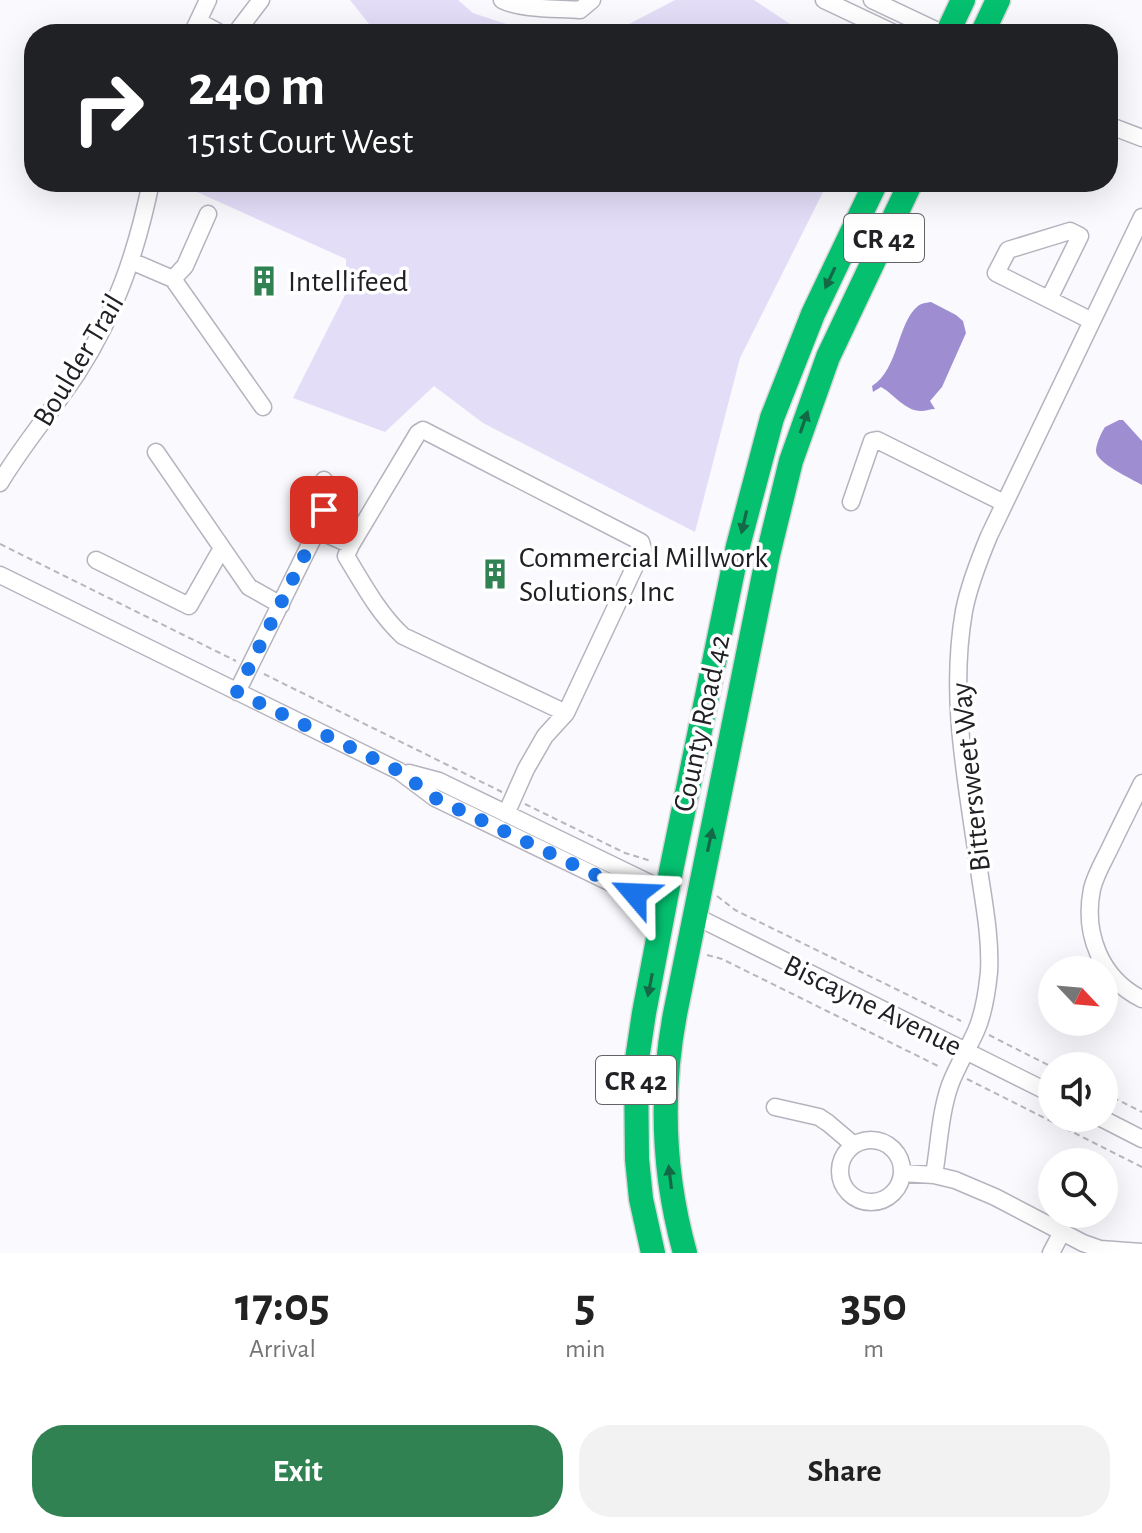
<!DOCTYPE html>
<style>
body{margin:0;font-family:"Alegreya Sans",sans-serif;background:#f2f2f2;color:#222;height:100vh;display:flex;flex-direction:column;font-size:30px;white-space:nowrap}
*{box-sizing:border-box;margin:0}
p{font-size:26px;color:#767676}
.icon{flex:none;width:44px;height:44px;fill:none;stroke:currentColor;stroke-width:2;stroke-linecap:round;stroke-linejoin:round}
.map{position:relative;height:1253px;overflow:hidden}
.panel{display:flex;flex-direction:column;background:#fff;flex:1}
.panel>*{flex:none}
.guide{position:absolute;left:24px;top:24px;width:1094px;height:168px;border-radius:32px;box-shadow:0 8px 32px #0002;background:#202124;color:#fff;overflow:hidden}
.needle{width:52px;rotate:116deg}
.fabs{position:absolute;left:1038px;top:956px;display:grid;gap:16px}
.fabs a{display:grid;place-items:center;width:80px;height:80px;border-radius:50%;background:#fff;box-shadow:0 8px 32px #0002;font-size:40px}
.pin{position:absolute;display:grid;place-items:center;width:68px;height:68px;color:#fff;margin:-34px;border-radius:16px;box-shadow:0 4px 12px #0006}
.me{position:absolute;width:88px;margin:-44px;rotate:296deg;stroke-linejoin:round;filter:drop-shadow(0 0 6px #0008)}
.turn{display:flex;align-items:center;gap:28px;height:168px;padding:0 32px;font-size:36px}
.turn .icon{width:104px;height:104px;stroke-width:2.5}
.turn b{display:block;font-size:56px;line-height:68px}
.eta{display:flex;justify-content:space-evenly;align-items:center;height:136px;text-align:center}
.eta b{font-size:48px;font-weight:700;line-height:56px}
.button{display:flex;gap:16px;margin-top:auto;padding:16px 32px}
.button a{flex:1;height:92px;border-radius:32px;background:#318253;color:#fff;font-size:32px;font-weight:700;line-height:92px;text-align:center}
.button a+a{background:#f2f2f2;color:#222}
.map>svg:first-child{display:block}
.green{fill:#e3ddf8}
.water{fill:#9f8dd2}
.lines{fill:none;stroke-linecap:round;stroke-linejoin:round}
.minor-casing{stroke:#b6b3bf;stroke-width:19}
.highway-casing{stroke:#d7d7d8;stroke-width:27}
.path{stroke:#b7b6bb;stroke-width:2;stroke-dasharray:6 4;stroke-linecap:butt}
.minor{stroke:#fff;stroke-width:16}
.highway{stroke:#04c06f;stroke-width:24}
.oneway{fill:#146846}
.route{stroke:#1a73e8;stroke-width:14;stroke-dasharray:0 25.2}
.labels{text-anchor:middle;stroke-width:7;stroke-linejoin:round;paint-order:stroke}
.shield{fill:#fff;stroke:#646366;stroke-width:2}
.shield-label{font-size:28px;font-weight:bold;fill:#212025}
.poi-label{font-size:30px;fill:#212025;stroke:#fff;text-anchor:start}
.street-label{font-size:30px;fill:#212025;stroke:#fff}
</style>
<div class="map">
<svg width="1142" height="1253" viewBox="0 0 1142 1253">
<rect width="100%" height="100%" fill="#faf9fe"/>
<path class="green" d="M350,0h108l15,13 64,21h-160z
M675,0h79l51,34h-195z
M189,182h639l-88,176 -45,174 -212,-109 -49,-37 -49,46 -92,-34 53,-105v-34l-158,-71z"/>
<path class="water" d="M931,302l25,13 7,6 3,12 -24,54 -12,14 5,8c-5,0 -9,2 -14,2 -16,0 -27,-17 -40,-24l-8,5 -1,-6c27,-17 25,-63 46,-80 4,-3 7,-3 13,-4z
M1119,420h4l19,21v44c-10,-6 -46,-22 -46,-34 0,-7 5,-18 9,-24z"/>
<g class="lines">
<g class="minor-casing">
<path id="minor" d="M502,0c20,10 56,8 78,10l12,-10
M824,0l72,34
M872,0l72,34
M198,21l24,13
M192,34l16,-34
M235,34l26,-34
M1108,125l34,13
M131,261l42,18 90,128
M173,279l12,-13 23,-52
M1049,299l31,-63 -10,-5 -62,19 -12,23 96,48
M156,452l93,135 32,18
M0,483c23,-39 53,-73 78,-111 38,-59 59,-122 73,-190
M851,502l21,-61 5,-1 127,63
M317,530l34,15 -5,11c17,28 33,58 57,80l163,77 77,-164 -2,-7 -218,-112 -5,3 -67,112
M96,560l93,46 33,-58
M0,575l399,196 36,27 230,111
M237,692l83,-168 6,-24 -2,-20
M409,773l30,8 229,111
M1142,783c-11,22 -22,44 -33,67 -6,12 -14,26 -17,39 -9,45 9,90 50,110
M506,814l20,-45 19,-33 21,-23
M695,916l357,178
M775,1107l44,10 9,6 26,22
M1101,1118l41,21
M840 1171a31 31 0 1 1 62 0a31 31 0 1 1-62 0Z
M902,1173l32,2 21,5 40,17 88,46 17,6 42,3
M934,1175c5,-29 6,-62 16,-90 7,-19 18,-36 26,-54 8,-18 11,-39 13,-59 2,-36 -6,-73 -11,-109 -12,-85 -29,-166 -14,-252 5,-26 15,-51 25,-75l153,-319
M1051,1253l11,-21"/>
</g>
<g class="highway-casing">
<path id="highway" d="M947,34l16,-34
M982,34l16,-34
M653,1253l-12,-54 -4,-40 -1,-93 8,-53 27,-142 67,-325 34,-128 41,-104 63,-132
M685,1253c-22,-79 -25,-159 -10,-239l93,-459 23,-94 37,-104 83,-175"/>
</g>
<path class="path" d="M0,544l236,117
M264,674l238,118
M525,804l100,49 26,8
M717,896l18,14 226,111
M707,955l15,4 218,108
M989,1035l63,32
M967,1079l175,88
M1104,1093l38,19"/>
<use href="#minor" class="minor"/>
<use href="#highway" class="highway"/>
</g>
<defs><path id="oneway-solid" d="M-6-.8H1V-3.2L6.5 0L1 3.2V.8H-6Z" transform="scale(2)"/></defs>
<g class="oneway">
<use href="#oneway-solid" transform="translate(830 278) rotate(115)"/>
<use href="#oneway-solid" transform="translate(804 422) rotate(-71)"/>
<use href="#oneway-solid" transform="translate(744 522) rotate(103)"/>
<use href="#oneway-solid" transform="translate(710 840) rotate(-78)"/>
<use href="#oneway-solid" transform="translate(650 985) rotate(101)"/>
<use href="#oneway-solid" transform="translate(670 1177) rotate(-97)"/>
</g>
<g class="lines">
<path class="route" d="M324,510l-4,14 -83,168 162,79 36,27 200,96"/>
</g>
<defs>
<g id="building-bare" transform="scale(2.4)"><path d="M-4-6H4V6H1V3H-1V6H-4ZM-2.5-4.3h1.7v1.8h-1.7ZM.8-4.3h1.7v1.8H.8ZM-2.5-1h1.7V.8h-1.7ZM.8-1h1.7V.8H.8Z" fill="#318253" stroke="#fff" stroke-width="2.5" paint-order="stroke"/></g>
</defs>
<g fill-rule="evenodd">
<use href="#building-bare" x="264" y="281"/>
<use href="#building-bare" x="495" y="574"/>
</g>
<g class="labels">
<g class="shield">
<rect x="844" y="214" width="80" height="48" rx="6"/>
<rect x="596" y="1056" width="80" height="48" rx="6"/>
</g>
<g class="shield-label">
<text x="884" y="248">CR 42</text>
<text x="636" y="1090">CR 42</text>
</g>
<g class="poi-label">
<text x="288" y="291">Intellifeed</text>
<text x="519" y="567">Commercial Millwork<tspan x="519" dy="34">Solutions, Inc</tspan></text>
</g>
<g class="street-label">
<text transform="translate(78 360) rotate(-59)" y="10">Boulder Trail</text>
<text transform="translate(701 723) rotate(-78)" y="10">County Road 42</text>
<text transform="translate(970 777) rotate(-96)" y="10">Bittersweet Way</text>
<text transform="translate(873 1005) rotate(26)" y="10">Biscayne Avenue</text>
</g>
</g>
</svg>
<div class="fabs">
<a><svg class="needle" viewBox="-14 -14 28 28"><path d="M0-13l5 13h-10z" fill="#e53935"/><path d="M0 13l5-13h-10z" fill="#767676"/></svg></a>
<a><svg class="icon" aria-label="sound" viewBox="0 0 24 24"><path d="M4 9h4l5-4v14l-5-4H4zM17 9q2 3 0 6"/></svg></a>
<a><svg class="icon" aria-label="search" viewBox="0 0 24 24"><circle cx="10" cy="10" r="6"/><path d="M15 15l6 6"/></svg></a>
</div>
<div class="pin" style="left:324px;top:510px;background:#d93025"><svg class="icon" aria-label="arrive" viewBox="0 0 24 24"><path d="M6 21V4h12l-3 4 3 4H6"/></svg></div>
<svg class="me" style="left:635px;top:894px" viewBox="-20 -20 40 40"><path d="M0-17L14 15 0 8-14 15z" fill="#1a73e8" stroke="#fff" stroke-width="4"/></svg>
<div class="guide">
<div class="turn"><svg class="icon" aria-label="right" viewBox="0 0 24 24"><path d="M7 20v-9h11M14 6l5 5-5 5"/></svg><div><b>240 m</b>151st Court West</div></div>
</div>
</div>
<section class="panel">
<div class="eta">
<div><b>17:05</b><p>Arrival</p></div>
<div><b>5</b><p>min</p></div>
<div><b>350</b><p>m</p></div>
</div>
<div class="button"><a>Exit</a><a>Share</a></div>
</section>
